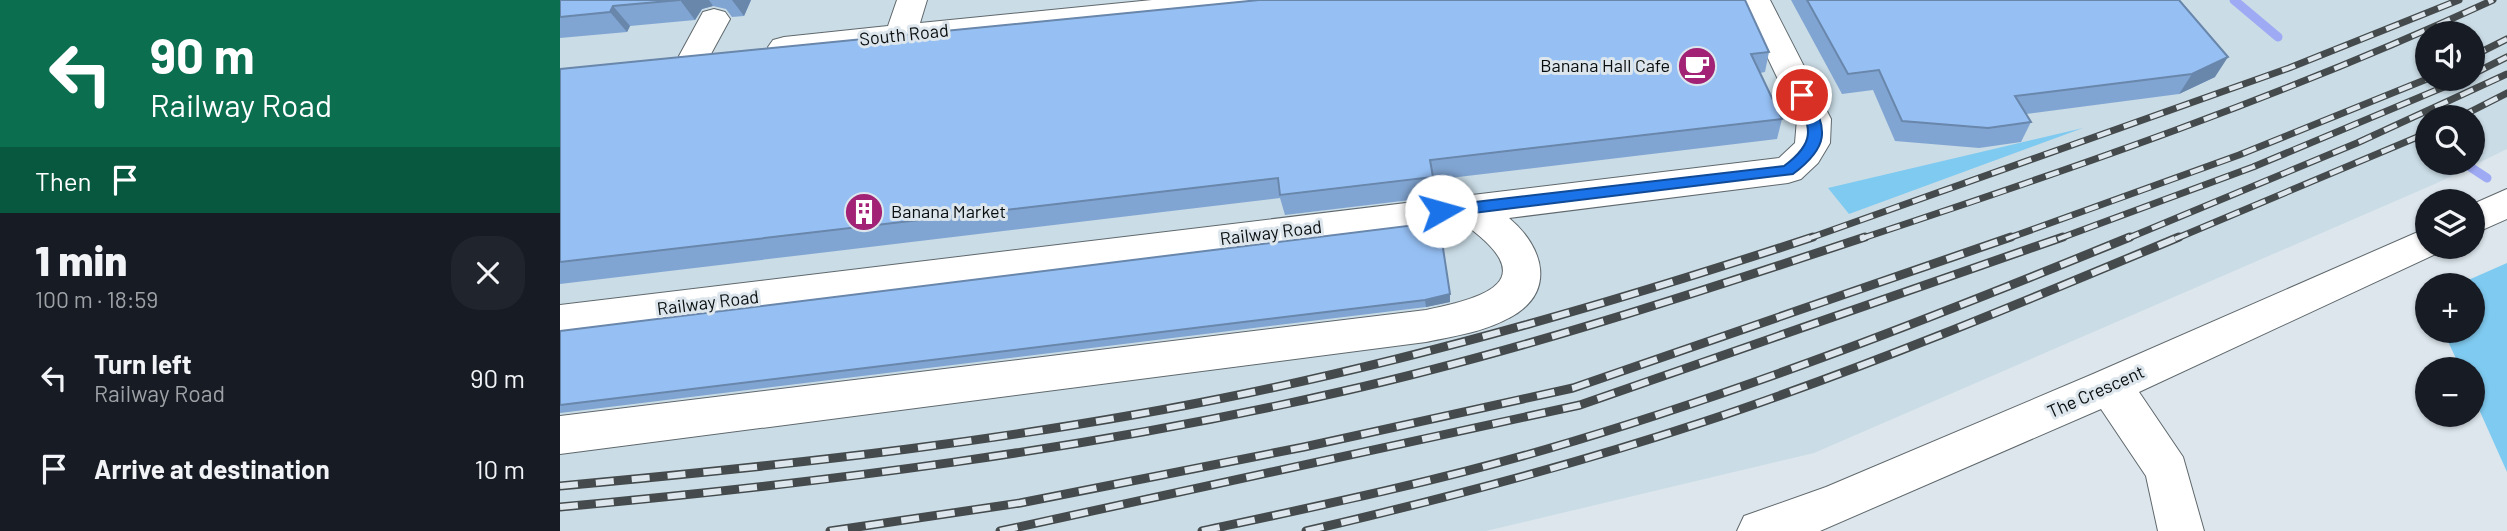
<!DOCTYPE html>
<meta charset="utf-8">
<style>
body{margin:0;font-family:Barlow,sans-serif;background:#20242c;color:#f1f3f6;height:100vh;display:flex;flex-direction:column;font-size:26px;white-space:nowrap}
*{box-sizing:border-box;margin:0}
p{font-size:23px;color:#9ea1a6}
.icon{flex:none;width:38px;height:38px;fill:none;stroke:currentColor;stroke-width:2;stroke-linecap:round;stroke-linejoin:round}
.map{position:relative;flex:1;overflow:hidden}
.sheet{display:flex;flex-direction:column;background:#171b24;width:560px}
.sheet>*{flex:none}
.hud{background:#0b6e4f;color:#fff;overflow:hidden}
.tools{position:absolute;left:1855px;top:21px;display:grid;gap:14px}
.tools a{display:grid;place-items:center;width:70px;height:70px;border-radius:50%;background:#171b24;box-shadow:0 2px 5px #0004;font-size:35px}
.pin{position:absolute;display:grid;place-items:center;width:60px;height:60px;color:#fff;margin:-30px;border:4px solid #fff;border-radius:50%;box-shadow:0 2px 7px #0007}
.me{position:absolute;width:77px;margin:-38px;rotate:83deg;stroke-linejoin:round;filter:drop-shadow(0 0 5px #0008)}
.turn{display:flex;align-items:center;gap:24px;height:147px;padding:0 35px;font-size:32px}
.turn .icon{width:91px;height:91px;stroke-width:2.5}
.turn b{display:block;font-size:49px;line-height:60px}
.then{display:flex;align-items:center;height:66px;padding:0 35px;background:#0003;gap:14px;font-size:26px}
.round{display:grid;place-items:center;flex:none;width:74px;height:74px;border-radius:28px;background:#20242c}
.summary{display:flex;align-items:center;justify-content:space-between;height:119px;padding:0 35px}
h1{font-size:42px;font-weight:800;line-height:52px}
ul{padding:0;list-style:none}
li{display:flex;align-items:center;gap:21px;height:91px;padding:0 35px}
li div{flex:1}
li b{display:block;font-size:26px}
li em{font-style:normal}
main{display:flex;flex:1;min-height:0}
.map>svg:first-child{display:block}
.built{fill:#cadce6;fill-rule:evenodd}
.green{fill:#7fcaf0}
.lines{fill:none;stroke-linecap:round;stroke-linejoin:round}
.stream{stroke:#9faaf4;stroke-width:9}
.minor-casing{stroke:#5f686c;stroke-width:2}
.minor{fill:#fff;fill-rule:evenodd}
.rail-far1-casing{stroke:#454b4d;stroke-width:7}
.rail-casing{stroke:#454b4d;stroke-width:9}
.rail-far1{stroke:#dce6ec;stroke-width:4.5;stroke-dasharray:14;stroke-linecap:butt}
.rail{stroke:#dce6ec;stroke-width:6;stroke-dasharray:18;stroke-linecap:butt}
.wall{fill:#81a5d2}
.shaded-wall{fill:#6986ab}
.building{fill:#96c0f4;stroke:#6986ab;stroke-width:2}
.route{fill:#1a73e8;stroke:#114b97;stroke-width:2}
.labels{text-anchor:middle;stroke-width:6;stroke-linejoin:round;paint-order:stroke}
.street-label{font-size:18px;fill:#090d0e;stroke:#dce6ec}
.poi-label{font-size:18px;fill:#090d0e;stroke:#dce6ec;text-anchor:end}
</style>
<main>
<section class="sheet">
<div class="hud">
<div class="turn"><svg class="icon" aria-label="left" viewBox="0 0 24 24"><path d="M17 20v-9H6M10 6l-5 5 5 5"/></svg><div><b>90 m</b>Railway Road</div></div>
<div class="then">Then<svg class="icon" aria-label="arrive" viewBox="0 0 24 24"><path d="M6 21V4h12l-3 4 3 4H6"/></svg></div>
</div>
<div class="summary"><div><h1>1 min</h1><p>100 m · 18:59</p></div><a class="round"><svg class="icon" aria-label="close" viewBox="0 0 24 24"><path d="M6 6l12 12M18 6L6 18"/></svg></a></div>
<ul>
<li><svg class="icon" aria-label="left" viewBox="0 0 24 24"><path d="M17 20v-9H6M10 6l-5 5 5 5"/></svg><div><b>Turn left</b><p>Railway Road</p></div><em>90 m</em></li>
<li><svg class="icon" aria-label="arrive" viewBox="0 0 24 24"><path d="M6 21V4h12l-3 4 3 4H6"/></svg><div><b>Arrive at destination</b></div><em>10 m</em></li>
</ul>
</section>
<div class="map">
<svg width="1947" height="531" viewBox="0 0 1947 531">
<rect width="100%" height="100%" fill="#dce6ec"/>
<path class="built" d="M0,0h1947v149l-70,34 -623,270 -328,78h-926zM1867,33h46v46h-46zM1867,117h46v46h-46z"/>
<path class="green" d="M1523,128l-234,86 -21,-26z
M1947,263v209l-34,-76v-27h-12l-18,-38h30v-46h-16z"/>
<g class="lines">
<path class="stream" d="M1674,0l44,37
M1904,163l23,15"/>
<g class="minor-casing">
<path id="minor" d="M337,0h30l-7,23 232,-23h111l-4,7 -11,3 -464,47 -11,-3 -5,-7 5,-7 11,-3 104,-11z
M1180,0h30l61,119 -1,24 -12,20 -17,16 -13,4 -279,35c35,29 48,75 0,100 -25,14 -55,18 -83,24l-866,112v-38l866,-106c63,-13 116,-30 38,-86l-904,113v-32l1219,-147 16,-15 2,-24z
M154,9l11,3 5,7 -24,44 -11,4 -11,-4 -5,-7 24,-44z
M1947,189v30l-34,15v-30z
M1867,228v19h16l-3,5 -301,140 44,65 21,74h-46l-12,-55 -45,-67 -281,122h-83l7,-15 82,-29 267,-113z"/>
</g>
<use href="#minor" class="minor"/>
<g class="rail-far1-casing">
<path id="rail-far1" d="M1913,56l34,-17
M1913,74l34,-17
M1900,117l47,-24
M1247,239l482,-171 170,-68
M1300,239c215,-71 427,-144 633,-239
M1446,239l233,-84 188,-76
M1498,239l195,-72 210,-88
M1566,239l231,-96 150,-69
M1615,239l252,-106"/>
</g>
<g class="rail-casing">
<path id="rail" d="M0,486c231,-21 462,-46 688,-93 192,-40 379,-95 565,-156
M0,507c262,-24 527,-57 784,-116 176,-40 349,-97 521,-154
M270,531l190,-28 284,-56 269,-59 438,-151
M440,531l580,-126 483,-168
M642,531c116,-25 232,-49 345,-82 199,-58 392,-134 583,-212
M746,531c133,-31 264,-65 394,-108 163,-54 321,-120 479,-186"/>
</g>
<use href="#rail-far1" class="rail-far1"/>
<use href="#rail" class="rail"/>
</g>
<path class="wall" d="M0,0h191l-7,16 -12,1 -6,-8 -13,-3 -11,3 -7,11 -65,6 -3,6 -67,6z
M1231,0h388l36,77 -36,17 -153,20 5,8 -10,20 -42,6 -84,-7 -22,-51 -31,4z
M1209,52l-4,20 -5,1 22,46 -5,20 -344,41 2,17 -150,18 -5,-17 -720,86v-215z
M879,222l11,80 -24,5 -866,106v-82z"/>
<path class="shaded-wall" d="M120,0h29l4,6 -11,3 -7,11z
M172,0h19l-7,16z
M53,6l17,20 -3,6 -17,-20z
M1668,57l-13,20 -36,17 13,-20z
M890,294v8l-24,5 -1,-7z"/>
<path class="building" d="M0,0h120l-67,6 -3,6 -50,5z
M699,0h486l24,52 -18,2 31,65 -352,41 3,17 -153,18 -2,-17 -718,84v-193z
M1247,0h372l49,57 -36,17 -177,22 16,26 -43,6 -86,-7 -23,-51 -31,4z
M879,222l11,72 -25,6 -865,105v-74z"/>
<path class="route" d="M1242,91l5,1c22,38 22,55 -14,82l-352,43 -8,-6 8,-5 343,-40c32,-24 28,-37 11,-71z"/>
<defs>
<g id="cafe-disc" transform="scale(2.0125)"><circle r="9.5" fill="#a22375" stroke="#dce6ec"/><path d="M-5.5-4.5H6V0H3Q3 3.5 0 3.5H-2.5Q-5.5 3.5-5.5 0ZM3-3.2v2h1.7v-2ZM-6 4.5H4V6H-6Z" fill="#fff"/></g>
<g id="building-disc" transform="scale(2.0125)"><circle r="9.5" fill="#a22375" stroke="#dce6ec"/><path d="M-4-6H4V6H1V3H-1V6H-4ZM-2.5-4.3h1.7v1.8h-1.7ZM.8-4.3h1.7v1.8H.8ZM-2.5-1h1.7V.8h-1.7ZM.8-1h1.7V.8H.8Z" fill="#fff"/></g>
</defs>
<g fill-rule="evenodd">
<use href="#cafe-disc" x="1137" y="66"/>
<use href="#building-disc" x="304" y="212"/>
</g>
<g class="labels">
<g class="street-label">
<text transform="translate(344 35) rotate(-6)" y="6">South Road</text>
<text transform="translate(711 233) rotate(-7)" y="6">Railway Road</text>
<text transform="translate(148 303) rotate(-7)" y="6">Railway Road</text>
<text transform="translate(1536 392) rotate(-24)" y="6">The Crescent</text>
</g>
<g class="poi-label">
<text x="1110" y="72">Banana Hall Cafe</text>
<text x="331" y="218" text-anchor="start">Banana Market</text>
</g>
</g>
</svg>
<div class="tools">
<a><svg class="icon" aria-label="sound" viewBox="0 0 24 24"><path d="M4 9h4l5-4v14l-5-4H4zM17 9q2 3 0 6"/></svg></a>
<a><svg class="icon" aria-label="search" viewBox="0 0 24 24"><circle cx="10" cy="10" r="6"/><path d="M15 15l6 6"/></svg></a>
<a><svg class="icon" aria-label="layers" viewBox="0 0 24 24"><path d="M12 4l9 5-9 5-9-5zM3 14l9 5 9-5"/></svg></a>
<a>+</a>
<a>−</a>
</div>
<div class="pin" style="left:1242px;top:95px;background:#d93025"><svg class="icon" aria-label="arrive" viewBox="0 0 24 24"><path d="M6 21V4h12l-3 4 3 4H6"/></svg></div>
<svg class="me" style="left:881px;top:211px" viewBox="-20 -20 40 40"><circle r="19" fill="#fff"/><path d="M0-13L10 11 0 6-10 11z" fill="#1a73e8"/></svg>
</div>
</main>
